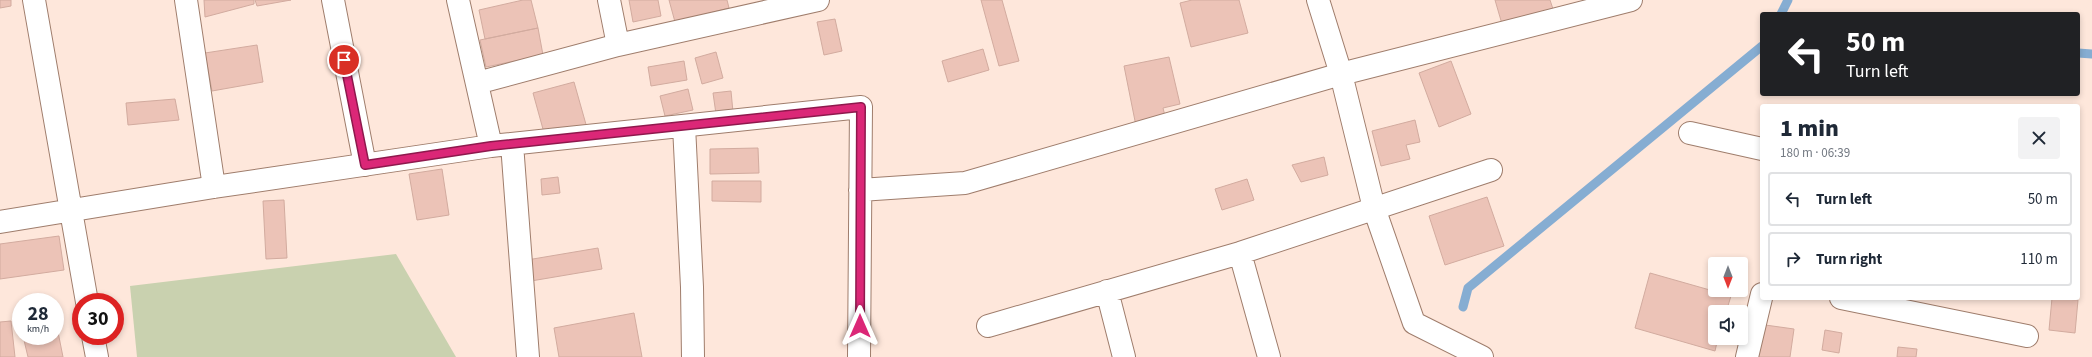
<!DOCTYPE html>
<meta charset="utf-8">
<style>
body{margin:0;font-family:"Source Sans 3",sans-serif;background:#f2f2f3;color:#1f2937;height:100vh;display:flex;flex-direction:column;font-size:15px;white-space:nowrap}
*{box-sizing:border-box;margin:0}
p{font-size:13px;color:#747a83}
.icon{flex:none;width:22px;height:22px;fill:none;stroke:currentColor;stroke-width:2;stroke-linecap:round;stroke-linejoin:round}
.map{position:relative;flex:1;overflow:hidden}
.drawer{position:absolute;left:1760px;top:104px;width:320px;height:196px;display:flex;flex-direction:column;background:#fff;border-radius:4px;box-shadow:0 2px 6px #0003}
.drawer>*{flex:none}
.guide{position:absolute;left:1760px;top:12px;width:320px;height:84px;border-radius:4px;box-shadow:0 2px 6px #0003;background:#202124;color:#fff;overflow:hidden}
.needle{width:26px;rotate:180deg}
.controls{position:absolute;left:1708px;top:257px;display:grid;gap:8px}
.controls a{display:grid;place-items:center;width:40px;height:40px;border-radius:4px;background:#fff;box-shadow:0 2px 6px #0003;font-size:20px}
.speed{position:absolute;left:12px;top:293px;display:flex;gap:8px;font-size:20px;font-weight:700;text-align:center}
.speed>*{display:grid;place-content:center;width:52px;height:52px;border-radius:50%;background:#fff;box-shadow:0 2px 6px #0003;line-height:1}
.speed small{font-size:10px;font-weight:400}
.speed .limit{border:6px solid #d22;background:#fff;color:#111}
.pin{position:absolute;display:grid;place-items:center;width:34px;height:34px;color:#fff;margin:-17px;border:2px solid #fff;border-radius:50%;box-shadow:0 1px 4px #0007}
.me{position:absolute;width:44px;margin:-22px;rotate:0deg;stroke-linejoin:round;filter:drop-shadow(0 0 3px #0008)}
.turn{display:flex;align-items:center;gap:14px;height:84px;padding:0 20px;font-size:18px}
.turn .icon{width:52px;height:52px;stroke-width:2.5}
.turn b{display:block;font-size:28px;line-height:34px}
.round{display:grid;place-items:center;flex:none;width:42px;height:42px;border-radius:4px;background:#f2f2f3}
.summary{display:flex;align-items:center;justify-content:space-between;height:68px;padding:0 20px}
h1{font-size:24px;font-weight:800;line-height:30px}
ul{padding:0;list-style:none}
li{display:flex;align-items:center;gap:12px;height:54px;margin:0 8px 6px;padding:0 12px;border:2px solid #e0e1e3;border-radius:4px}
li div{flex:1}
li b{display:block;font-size:15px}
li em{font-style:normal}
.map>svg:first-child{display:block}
.green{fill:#c9d1af}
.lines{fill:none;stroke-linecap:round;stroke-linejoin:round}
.stream{stroke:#86add2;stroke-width:9}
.building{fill:#ecc3b7;stroke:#d2ab9f}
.minor-casing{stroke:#9f7d6c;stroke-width:24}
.minor{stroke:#fff;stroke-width:22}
.route-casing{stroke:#8e194d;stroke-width:10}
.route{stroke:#db2777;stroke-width:7}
</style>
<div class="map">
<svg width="2092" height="357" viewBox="0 0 2092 357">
<rect width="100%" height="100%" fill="#fee7db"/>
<path class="green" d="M396,254l60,103h-319l-7,-71z"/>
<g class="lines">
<path class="stream" d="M1781,14l7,-14
M2078,53l14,1
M1463,307l5,-19 294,-242"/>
</g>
<path class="building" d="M0,0h11v6l-11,2z
M204,0h50v4l-49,13z
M255,0h36l-34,6z
M523,0h8l7,28 -53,11 -6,-29z
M629,0h29l3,16 -28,6z
M669,0h58l2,8 -54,14z
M981,0h21l17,61 -20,5z
M1192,0h47l9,33 -57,14 -11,-44z
M1495,0h55l3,9 -51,15z
M835,19l7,32 -18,4 -7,-33z
M538,28l5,27 -57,12 -6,-27z
M257,45l6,37 -51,9 -7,-38z
M983,49l6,21 -41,12 -6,-21z
M716,52l7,26 -21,6 -7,-26z
M1169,57l11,47 -17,4 3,12 -30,6 -12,-60z
M684,61l3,19 -36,6 -3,-19z
M1451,61l20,53 -32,13 -20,-54z
M574,82l13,46 -41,12 -13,-47z
M688,89l5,21 -28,6 -5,-20z
M731,91l2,21 -17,2 -3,-21z
M175,99l4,21 -51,5 -2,-22z
M1415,120l5,22 -14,3 4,14 -29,7 -9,-35z
M758,148l1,25 -49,1v-25z
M1324,157l4,18 -27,7 -9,-17z
M442,169l7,46 -32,5 -8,-46z
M558,177l2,16 -18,2 -1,-16z
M1247,179l7,21 -32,10 -7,-21z
M712,181h49v21l-49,-1z
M1487,197l17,49 -59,19 -16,-49z
M284,200l3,58 -21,1 -3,-58z
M59,236l5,34 -64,9v-35z
M598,248l4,21 -71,12 -4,-21z
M1650,273l81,23 -5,16h-11v26h3l-3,13 -80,-23z
M2052,298l26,2 -3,33 -26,-3z
M634,313l8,44h-83l-5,-29z
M55,317l8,40h-35l-5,-21h32z
M11,321l4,36h-15v-35z
M1758,324l36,5 -4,28h-36z
M1825,330l17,3 -3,20 -17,-3z
M1898,347l19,2 -1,8h-19z"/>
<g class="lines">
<g class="minor-casing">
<path id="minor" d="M34,0l53,302
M186,0l28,187
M333,0l32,165
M609,0l9,45
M1318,0l23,74 33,134 40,115 68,34
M477,83l141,-38 200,-45
M684,126l8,161 1,70
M1690,133l72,16
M512,144l16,213
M491,146l370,-39 -2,250
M860,190l105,-7 376,-109 290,-74
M0,222l214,-35 277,-41 -33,-146
M1240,253l29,104
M1107,291l17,66
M1841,298l186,38
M988,326l252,-73 251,-83
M93,336l4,21
M1747,357l15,-63"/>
</g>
<use href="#minor" class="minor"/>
</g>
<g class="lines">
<g class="route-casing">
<path id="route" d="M344,60l21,105 126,-19 370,-39 -1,219"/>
</g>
<use href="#route" class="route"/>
</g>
</svg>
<div class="controls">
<a><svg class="needle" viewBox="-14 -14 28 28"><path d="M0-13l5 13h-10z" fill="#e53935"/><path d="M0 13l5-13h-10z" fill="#747a83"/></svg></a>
<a><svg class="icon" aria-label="sound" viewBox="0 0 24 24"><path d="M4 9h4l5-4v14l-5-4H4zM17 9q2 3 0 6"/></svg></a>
</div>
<div class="speed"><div>28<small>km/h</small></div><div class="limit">30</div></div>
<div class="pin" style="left:344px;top:60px;background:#d93025"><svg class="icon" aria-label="arrive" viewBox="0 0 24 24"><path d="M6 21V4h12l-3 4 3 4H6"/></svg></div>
<svg class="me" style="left:860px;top:326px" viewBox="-20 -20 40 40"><path d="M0-17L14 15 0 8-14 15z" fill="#db2777" stroke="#fff" stroke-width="4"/></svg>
<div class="guide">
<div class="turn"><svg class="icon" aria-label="left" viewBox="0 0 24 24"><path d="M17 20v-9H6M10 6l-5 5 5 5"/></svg><div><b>50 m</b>Turn left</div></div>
</div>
<section class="drawer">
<div class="summary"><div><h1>1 min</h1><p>180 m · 06:39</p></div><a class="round"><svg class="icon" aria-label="close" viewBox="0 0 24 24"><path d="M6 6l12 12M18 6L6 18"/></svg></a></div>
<ul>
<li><svg class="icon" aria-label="left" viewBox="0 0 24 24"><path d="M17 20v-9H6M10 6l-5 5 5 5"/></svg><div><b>Turn left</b></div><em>50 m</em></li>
<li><svg class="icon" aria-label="right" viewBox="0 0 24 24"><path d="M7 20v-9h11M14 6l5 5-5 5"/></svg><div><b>Turn right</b></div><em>110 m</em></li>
</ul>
</section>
</div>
